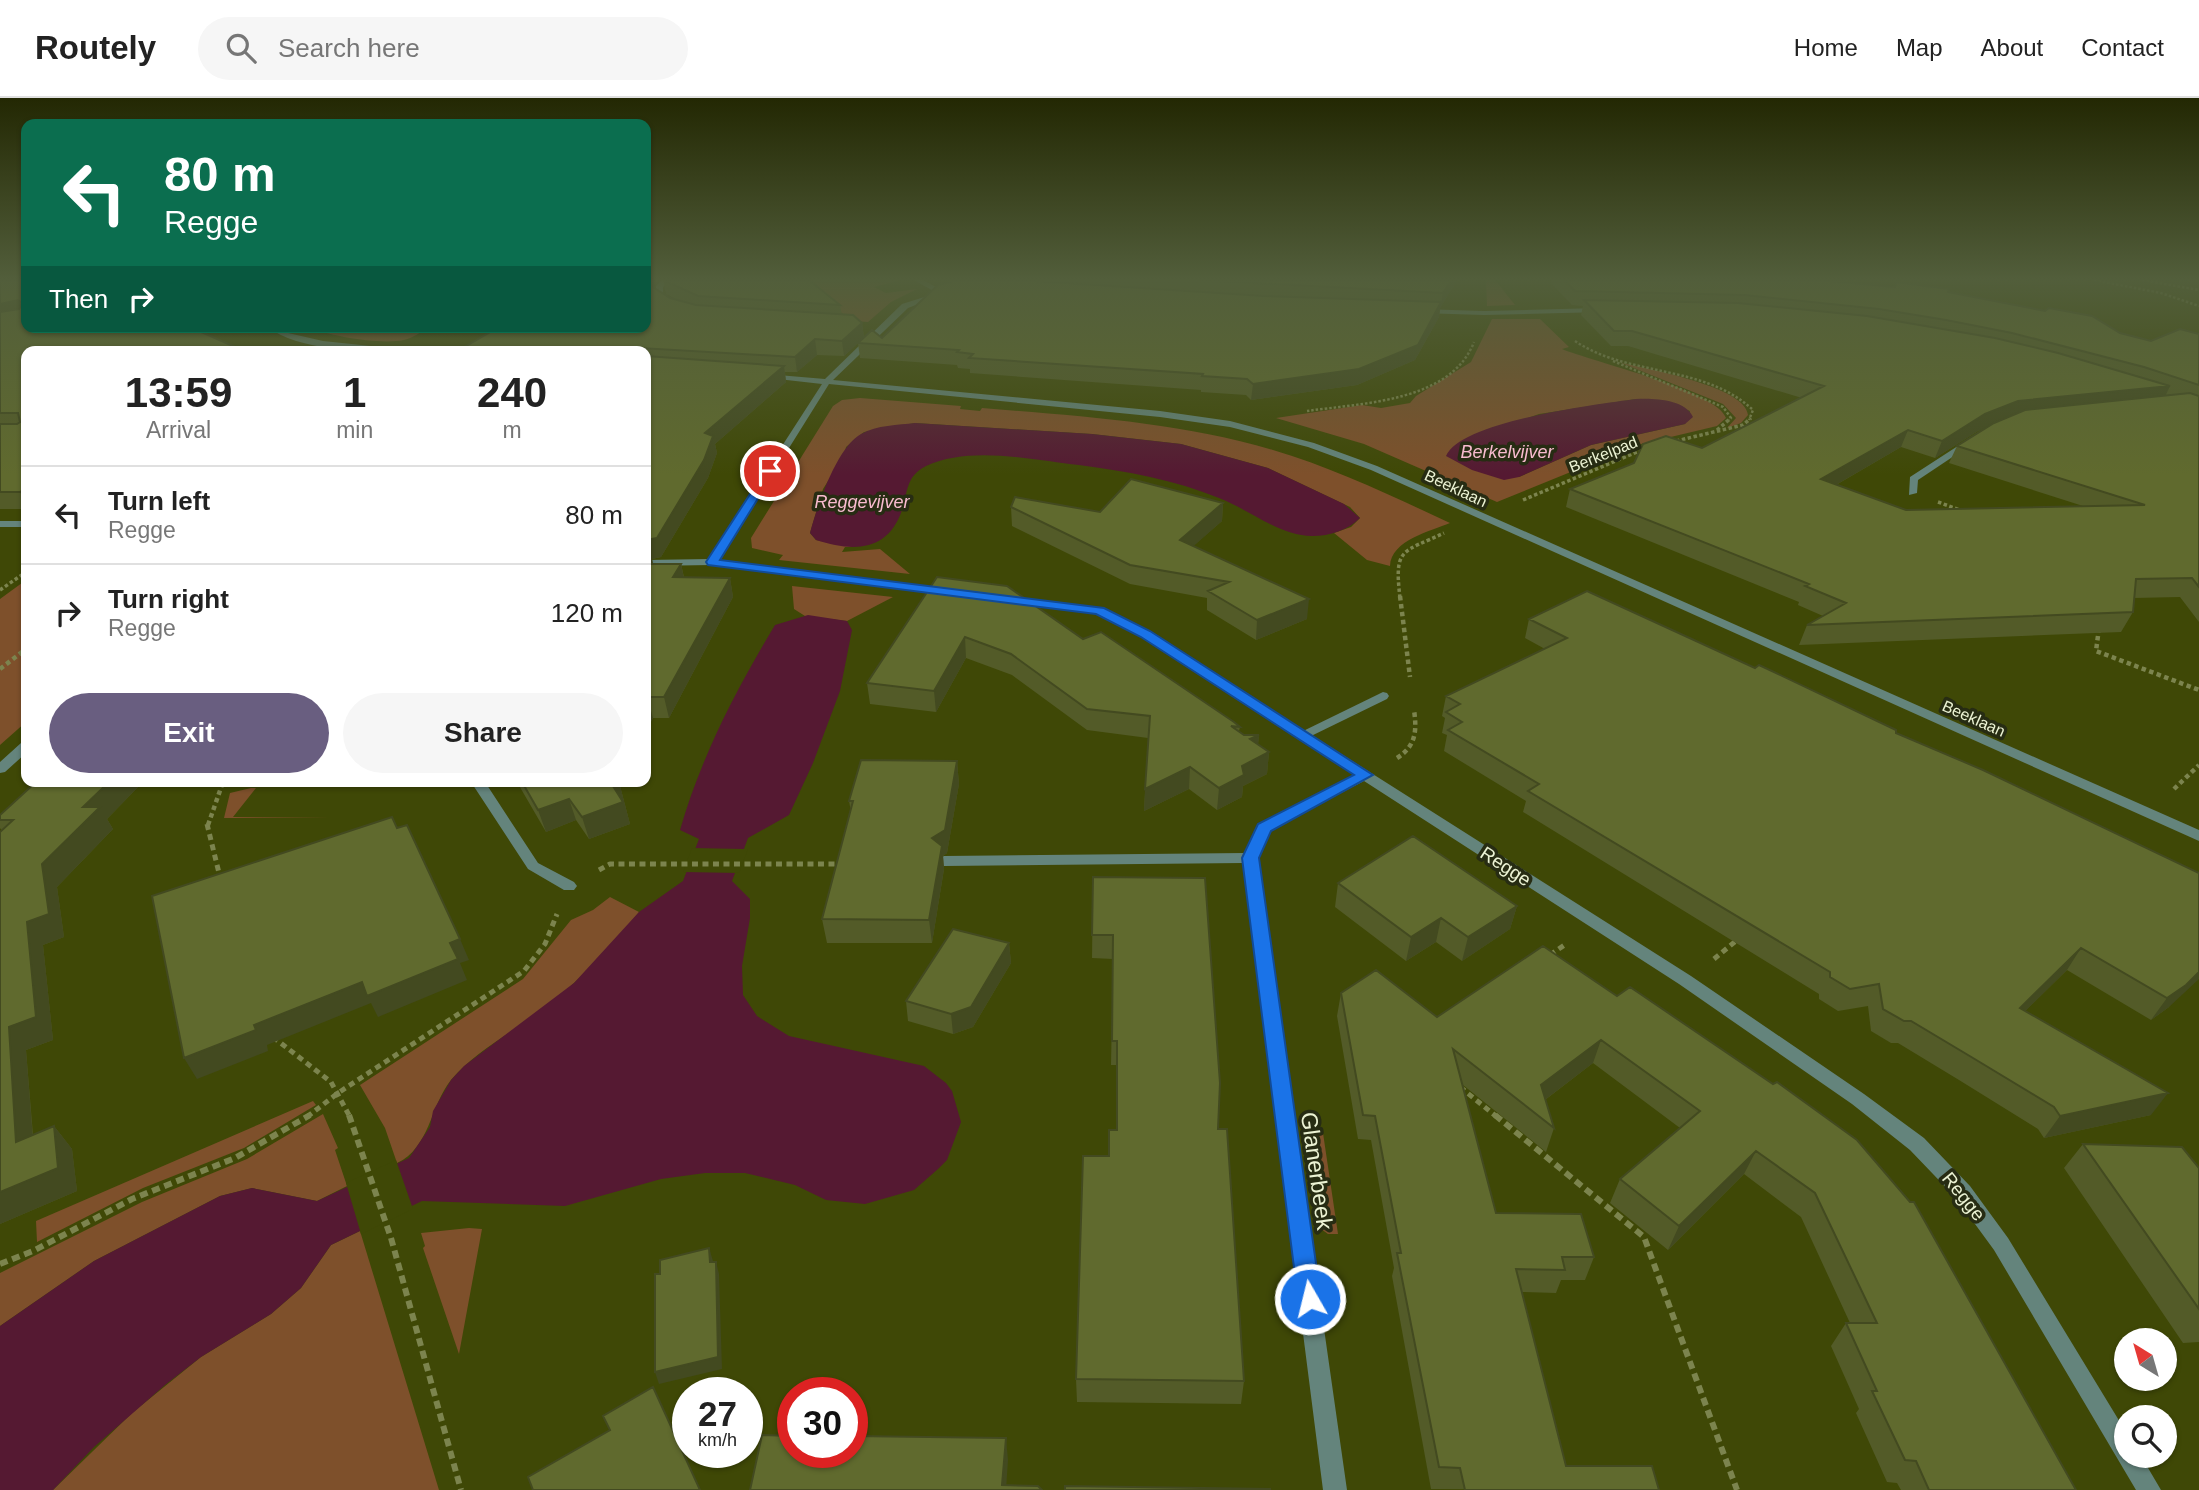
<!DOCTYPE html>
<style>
body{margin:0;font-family:Arial,sans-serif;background:#f6f6f6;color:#222;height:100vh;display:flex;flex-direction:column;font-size:26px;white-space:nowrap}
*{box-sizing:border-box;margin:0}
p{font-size:23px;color:#767676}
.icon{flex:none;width:38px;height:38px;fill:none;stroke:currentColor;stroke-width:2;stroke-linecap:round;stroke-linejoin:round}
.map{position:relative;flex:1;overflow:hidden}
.side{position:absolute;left:21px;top:248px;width:630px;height:441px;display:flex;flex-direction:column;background:#fff;border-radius:14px;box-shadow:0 2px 5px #0004}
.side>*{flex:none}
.hud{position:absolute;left:21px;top:21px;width:630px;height:214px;border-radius:14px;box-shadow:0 2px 5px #0004;background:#0b6e4f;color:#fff;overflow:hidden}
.needle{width:46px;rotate:323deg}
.fabs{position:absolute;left:2114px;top:1230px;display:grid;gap:14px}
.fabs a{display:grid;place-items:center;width:63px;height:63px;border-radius:50%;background:#fff;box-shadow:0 2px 5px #0004;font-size:35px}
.speed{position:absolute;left:672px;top:1279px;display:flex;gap:14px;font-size:35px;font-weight:700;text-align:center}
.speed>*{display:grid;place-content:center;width:91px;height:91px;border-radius:50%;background:#fff;box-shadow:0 2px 5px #0004;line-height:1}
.speed small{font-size:18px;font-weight:400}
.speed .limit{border:10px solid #d22;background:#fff;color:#111}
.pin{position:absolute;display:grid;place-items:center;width:60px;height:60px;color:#fff;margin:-30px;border:4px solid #fff;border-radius:50%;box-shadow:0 2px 7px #0007}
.me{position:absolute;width:77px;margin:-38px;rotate:352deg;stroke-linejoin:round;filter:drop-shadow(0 0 5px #0008)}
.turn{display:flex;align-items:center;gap:24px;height:147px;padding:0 28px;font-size:32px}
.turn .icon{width:91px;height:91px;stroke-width:2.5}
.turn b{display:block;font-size:49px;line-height:60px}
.then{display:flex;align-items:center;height:66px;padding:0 28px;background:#0003;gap:14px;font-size:26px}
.eta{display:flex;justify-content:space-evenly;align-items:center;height:119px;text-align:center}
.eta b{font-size:42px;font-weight:700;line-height:49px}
.button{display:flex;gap:14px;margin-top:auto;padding:14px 28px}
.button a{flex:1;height:80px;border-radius:42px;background:#695e80;color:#fff;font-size:28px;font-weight:700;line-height:80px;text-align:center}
.button a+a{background:#f6f6f6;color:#222}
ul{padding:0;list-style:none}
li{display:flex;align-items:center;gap:21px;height:98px;padding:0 28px;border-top:2px solid #e0e0e0}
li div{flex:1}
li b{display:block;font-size:26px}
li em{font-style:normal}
header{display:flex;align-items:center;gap:42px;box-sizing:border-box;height:98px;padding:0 35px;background:#fff;border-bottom:2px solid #e0e0e0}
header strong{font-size:33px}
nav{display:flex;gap:38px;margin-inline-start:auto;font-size:24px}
.search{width:490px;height:63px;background:#f6f6f6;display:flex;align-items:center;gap:18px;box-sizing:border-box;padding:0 24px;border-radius:38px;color:#767676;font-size:26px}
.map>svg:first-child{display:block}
.green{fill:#7e502b;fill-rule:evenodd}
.water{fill:#551932}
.pier{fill:#3f4806}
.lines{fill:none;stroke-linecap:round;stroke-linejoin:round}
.path-far4{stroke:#7c844e;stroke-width:2.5;stroke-dasharray:2.5 2;stroke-linecap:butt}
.path-far3{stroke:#7c844e;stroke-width:3.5;stroke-dasharray:3.5 2.5;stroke-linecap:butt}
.path-far2{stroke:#7c844e;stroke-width:4.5;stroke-dasharray:4.5 3.5;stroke-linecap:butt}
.path-far1{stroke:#7c844e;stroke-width:5;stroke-dasharray:6 4.5;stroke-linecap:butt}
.path{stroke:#7c844e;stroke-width:6;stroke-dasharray:8 5;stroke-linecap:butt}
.lane{fill:#64847c;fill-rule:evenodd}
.street{fill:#64847c;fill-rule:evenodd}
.wall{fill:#535b28;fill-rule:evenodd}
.shaded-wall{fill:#434a20}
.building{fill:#606a2e;stroke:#434a20;stroke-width:2}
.route{fill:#1a73e8;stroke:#114b97;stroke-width:2}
.labels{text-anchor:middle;stroke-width:7;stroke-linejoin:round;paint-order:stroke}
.far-street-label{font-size:16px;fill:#ecf3d4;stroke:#272c13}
.far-water-label{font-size:18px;font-style:italic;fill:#f8bbcf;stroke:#272c13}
.street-label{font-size:19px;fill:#ecf3d4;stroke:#272c13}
.near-street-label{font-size:23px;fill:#ecf3d4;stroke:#272c13}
</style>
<header>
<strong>Routely</strong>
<div class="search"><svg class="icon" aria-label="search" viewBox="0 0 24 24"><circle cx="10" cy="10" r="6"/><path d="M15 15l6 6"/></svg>Search here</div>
<nav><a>Home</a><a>Map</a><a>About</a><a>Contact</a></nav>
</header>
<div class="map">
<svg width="2199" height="1392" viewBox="0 0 2199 1392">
<rect width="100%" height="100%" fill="#3f4806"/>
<path class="green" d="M800,182h101l-27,7 12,6 31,-4 -26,13 -23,20 -28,-2 4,-5 -33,-30z
M1486,182h9l20,25 -28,1z
M1492,221h48l29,28 -7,2c28,12 156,42 164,69l-9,8 -80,19 -140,57 -133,-58 -88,-26 86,-13 19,3 29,-5 6,-7 55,-34zM1636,301l30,2 24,10 -5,13 -94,21 -72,32 -54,-37 74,-26z
M307,229h121c-7,5 -15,11 -24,13 -24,5 -74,-4 -97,-13z
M1619,264c26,7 127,24 129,53l-7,8 -14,5 9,-10 -13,-14z
M860,300l101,8 -1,3 20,2 2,-3c98,8 196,14 291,42 61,18 119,46 177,73 -19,8 -59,17 -60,43l-23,-6 -33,-27 17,-6 9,-9 -10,-11 -82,-39 -87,-24 -89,-10 -177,-11 -51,9 -18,15 -2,9 -21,33 -13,44 6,7 37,7h-8l-3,5 38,-3 30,25 -131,-14 4,-5 -31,-7 -1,-10 82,-132 9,-6z
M26,482v142l-26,23v-146z
M792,488l101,11 -46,24 -42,-5 -11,-7z
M251,690h5l-23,29 97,1h-106l6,-25z
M610,799l29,15c-28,36 -59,68 -94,96 -31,24 -69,42 -94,72 -21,26 -21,68 -54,83l-12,-35 -25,-43 163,-106 48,-59 22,-10z
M313,1003l3,4 -72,43 -101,40 -106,54 -1,-21z
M323,1016l15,34 -3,2 12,36 -30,15 -65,-13 -32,8 -126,65 -94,65v-53l142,-71 105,-43z
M1313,1035h10l15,101h-10l-7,-5 -13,-91z
M469,1130l13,1 -23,125 -36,-106 2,-2 -4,-13z
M360,1133l79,259h-386l79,-77 69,-56 70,-43 30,-26 30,-43z"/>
<path class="water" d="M1636,301c17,-1 49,0 57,18l-8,7 -94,21 -72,32 -15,3 -32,-10 -26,-14c15,-35 153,-52 190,-57z
M915,325l177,11 89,10 87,24 76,36 16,14c-12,12 -30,18 -48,18 -32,0 -64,-27 -93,-38 -44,-18 -93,-27 -140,-33 -46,-5 -109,-20 -153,1 -20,10 -18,25 -24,44 -14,42 -49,42 -86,30l-6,-7c7,-27 27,-86 51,-99 16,-9 37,-9 54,-11z
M808,517l39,6 5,9 -12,61 -27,72 -24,52 -41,23 -16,43 18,18v19l-8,48 1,29 14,21 32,20 135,30 22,17 6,8 9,31 -14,38 -9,9 -24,21 -49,14 -39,-4 -31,-15 -50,-12h-40l-44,6 -96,27 -143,-5 -91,44 -30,43 -30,26 -70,43 -36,28 -71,62 -41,43h-53v-164l94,-65 126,-65 32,-8 65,13 92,-43 21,-31 3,-16 18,-31 13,-14 110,-83 65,-71 44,-31 16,-42 -19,-9c21,-73 56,-140 95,-205z"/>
<path class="pier" d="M692,750l52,1h4l-9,24 -56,-1z
M396,1062l17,49 -52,25 -15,-51z"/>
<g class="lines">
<path class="path-far4" d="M2094,182l67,13 38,13
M2142,182l57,10
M1575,243c53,36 129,23 178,69l-4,10
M1613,263l110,46 8,11 -2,2
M1307,313c55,-8 144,-9 167,-69"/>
<path class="path-far3" d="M1717,332l14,-12
M1676,343l67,-16 8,-7
M1523,402l121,-51
M1938,404l22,8
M0,492l26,-18
M1400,500c-6,-51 2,-45 44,-65"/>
<path class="path-far2" d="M1400,498l10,81
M2099,530l-3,23 103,39
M0,571l26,-20
M1397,660c19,-12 20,-27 17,-48
M2174,691l25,-24
M208,727l15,-43"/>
<path class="path-far1" d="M207,726l13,53
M599,772l11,-6h231
M1550,857l16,-11
M1714,861l23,-19
M273,939l58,45 19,35
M1460,989l37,30
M307,1019l31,-24 186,-122 21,-27 12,-30"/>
<path class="path" d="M349,1017l42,123 70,252
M1495,1017l149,122 93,253
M0,1166l33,-13 99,-52 103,-41 75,-43"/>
<path class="lane" d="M1383,594l4,1 2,3 -2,3 -80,39 -5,1 -7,-4z"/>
<path class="street" d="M662,182h8l-7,7v9l11,6v4h-6l-12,-9v-11z
M914,182h9l24,13 -39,15 -75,72 327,31 70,10 84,22 63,23 822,364v11l-828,-371 -63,-23 -78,-20 -70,-10 -331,-33 -110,176 226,29 4,1v4l-237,-29 -66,1v-6l63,-1 113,-175 -53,-6 -4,-2 1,-2 59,5 77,-75 35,-11z
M1599,210h3v4l-118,3 -64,-2 -4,-2 4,-2 64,2z
M267,229h10l11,6 35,8 105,11c-47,0 -121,3 -161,-25z
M1964,344l8,2 -54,36 -1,13 -8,2 1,-18z
M0,423h26v6h-26z
M1014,499l89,12 46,23 542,344 173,118 60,44 46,48 38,52 118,194v24h15l20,34h-25l-142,-240 -38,-52 -46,-48 -58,-46 -173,-120 -315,-203 -94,49 -13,28 90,632h-24l-80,-627 -299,3 -7,-5 7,-5 301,-3 14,-29 96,-49 -214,-139 -45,-22 -86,-12v-4z
M26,644v11l-21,19 -5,1v-11l21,-19z
M471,684h14l53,81 36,19 3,4 -3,4h-10l-36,-21z"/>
</g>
<path class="wall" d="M0,182l242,70 1,2h-217v157h-26z
M646,182h12l-4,4v4l16,10 8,2 -12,-6 -3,-14 177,25 2,10 20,8 2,14 18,1 69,-56v-2h506l-17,28 -1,9 -24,43 -58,25 -106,15 -5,-5 -45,-3v-2l-231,-17v-4l-12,-1 -1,-3 -97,-7 -2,-15 -14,13 -27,-1 -20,17h-12l1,10 -71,62 2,9 -9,25 -47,79 -9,2 1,5h28l3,13 46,1 3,19 -64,121h-16l-7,13v-379h-190z
M1551,182h267l130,12 203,49 48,-7v288l-19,-25 -46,1 -1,14 -12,20 -322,13 8,-20 16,-9 -25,-11 1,-3 -233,-95 4,-18 132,-41 100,-50 -174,-52h-17l-30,-31 2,-9 -11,-1 -21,-22zM1985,330l-28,18 -8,17 134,43 -177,4 -70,-25 65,-38 34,11 43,-27z
M1223,405l-1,18 -29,25 114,73 -51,21 -49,-30v-12l-77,-14 -118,-58 -1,-19 89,5z
M937,479l146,62 157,88 -1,4 5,4h15l-1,9 11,8 -2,22 -24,12 -1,11 -25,13 -28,-21 -45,22 4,-73 -61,-8 -75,-55 -46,-17 -30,54 -66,-8 -3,-21z
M1529,521l367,114 303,140 -30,134 -18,13 -84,-50 -42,41 126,104 -107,23 -6,-9 -79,-49 -61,-37h-7l-20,-12 -3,-25 -30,5 -19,-12v-5l-296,-182 3,-11 -82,-50 3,-16 -5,-2 3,-15 -3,-2 4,-20 99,-47 -20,-11z
M957,663l2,23 -12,69 -4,3 1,13 -12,74h-105l-5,-24 29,-107 -2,-11z
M36,684h107l-36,37 6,10 -56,58 7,50 -21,8 10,95 -27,10 7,85 21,-9 18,23 5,42 -77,33v-392l2,-1 -2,-3v-13z
M517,684h102l11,42 -41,15 -13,-19 -30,12z
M1093,779l125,252 26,252 -3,23 -164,-2 -1,-23 33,-223 8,-26v-65h-6l2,-106 -21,-1z
M1338,785l179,23 -7,23 -48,32 -26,-19 -30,19 -71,-54z
M1009,845l2,20 -38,64 -20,7 -45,-13 -2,-20z
M1341,895l96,24 180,-21 156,88 303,406h-175l-4,-7 -10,-1 -31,-69 3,-4 -28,-63 15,-23h4l-49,-106 -57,-43 -76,76 -58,-47 10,-24 60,-51 -87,-65 -48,37 9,28 -8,24 -83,-67 33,128 98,44 -9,23h-24l-5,13 -34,-1 44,174 93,24 -228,-1 -39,-213 2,-8 -23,-128 -13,-1 -21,-123z
M2083,1046l116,24v174l-16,1 -119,-175z"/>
<path class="shaded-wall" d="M652,182h6l-4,4 2,17z
M1451,182h6l-17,28 3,-15z
M18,202l7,14 -25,5v-15z
M1441,204l-2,15 -24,43 -58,25 -106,15 2,-16z
M862,225l2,15 -20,18 -2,-15z
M815,241l2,16 -20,17 -2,-15z
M784,268l2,16 -71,62 2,9 -9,25 -47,79 -9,2 2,10 -8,14v-43l59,-107z
M2170,288l-8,17 -151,15 -33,13 -43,27 7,-17 43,-27 33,-13z
M1908,332l-7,17 -86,50 6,-18z
M26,390v15l-6,-11z
M1223,405l-1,18 -43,38 1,-19z
M681,466l4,19 -12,-6z
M730,480l3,19 -64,121 -5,-21z
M1309,501l-2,20 -51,21 1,-20z
M965,539l1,21 -30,54 -2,-21z
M647,599l6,21 -7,13v-31z
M1259,637l-2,22 -7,-18z
M1269,654l-2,22 -24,12 -1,11 -25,13 2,-22 23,-22z
M957,663l2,23 -12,69 -4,3 1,13 -12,74 -3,-23 3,-82z
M1190,669l-1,22 -45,22 1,-22z
M109,684h34l-36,37 6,10 -56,58 7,50 -21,8 10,95 -27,10 9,115 -19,-23 -7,-115 18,-105 15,-58 41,-57z
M613,684h6l11,42 -41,15 -7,-22 29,-34z
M569,701l7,21 -30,12 -8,-22z
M1517,808l-7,23 -48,32 6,-24z
M1441,820l-5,24 -30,19 5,-24z
M460,841l9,21 -9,3 7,17 -89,37 -7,-14 -104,42 1,6 -71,28 -13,-21 70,-33 108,-43z
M1009,845l2,20 -38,64 -20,7 -2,-20z
M2081,850l-14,22 -62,61 15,-23z
M2199,874v7l-30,28 -18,13 16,-22z
M1601,942l-8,23 -60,46 8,-24z
M2168,995l-17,22 -107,23 16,-22z
M54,1028l18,23 5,42 -77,33v-32z
M1756,1053l-12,23 -76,76 11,-24z
M709,1150l4,13 1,13 -4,-12z
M716,1164l3,12 3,95 -63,15 -4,-12z
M1006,1340l2,22 -2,30 -4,-5z"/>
<path class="building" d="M0,182h26v47h164l52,23 -4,2h-212v136l-6,4h-20v-68h17l3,-2 -2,-9h-18v-101l19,-3 3,-6 -4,-3 -18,4z
M646,182h6l1,7 17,11 26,7 157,10 9,8 -20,18 -27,-2 -20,18 -154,-9 1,4h-186l43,-25h147z
M663,182h146l31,25 -142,-9z
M958,182h61l245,16 177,6 -23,43 -59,24 -106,15 -6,-5 -45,-3 1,-2 -234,-16 4,-4 -16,-2 2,-2 -101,-7 14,-13 10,8 56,-53z
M1199,182h252l-8,13z
M1564,182h254l77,7 1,-5 53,7 -1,3 97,19 4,-3 43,8 28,17 31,8 29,-12 19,5v51l-55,-18 -132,-34 -66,-13 -67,-11 -134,-14 -170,-4z
M1584,202l154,3 129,13 128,22 63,15 112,33 -152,15 -33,13 -43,27 -34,-11 -87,49 85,31 239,-5 -188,-59 37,-23 31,-13 165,-17 9,3v191l-7,-9 -56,1 -3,33 -326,13 39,-22 -41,-17 4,-2 -239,-95 64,-26 9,-19 23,-8 36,12 122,-62 -192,-55h-18z
M646,258l138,10 -79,67 8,3 -9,24 -47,78 -11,2z
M1131,381l92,24 -43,37 129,59 -52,21 -49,-29 21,-9 -99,-17 -119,-58 4,-10 85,15z
M646,466h35l-8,13 57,1 -66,119h-17l-1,3z
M937,479l70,9 76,53 18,-7 133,90 6,5 -9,-1 13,9h15l-9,4 19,13 -27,14 2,9 -25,13 -29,-21 -45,22 5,-73 -63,-7 -76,-55 -46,-17 -31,54 -67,-8z
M1587,493l168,77 4,-3 137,65v3l87,37 216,103v99l-13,13 -19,13 -86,-50 -61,60 148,85 -108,23 -6,-9 -81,-49 -62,-37h-7l-21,-12 -4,-25 -29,5 -20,-12v-5l-302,-181 11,-7 -91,-54 14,-8 -16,-10 14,-8 -14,-8 121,-58 -38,-19z
M861,662l96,1 -12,69 -13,8 10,8 -13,74 -107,-1 31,-118h-4z
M36,684h73l-26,25h17l-58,57 7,50 -22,8 9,95 -27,10 7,115 38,-16 4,42 -58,24v-360l13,-12h-13v-5z
M522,684h91l-2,1 12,19 -41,15 -13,-18 -31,11z
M392,719l5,11 10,-3 53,114 -10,4 8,16 -91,37 -5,-14 -108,43 2,5 -72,28 -32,-162z
M1413,738l104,70 -49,31 -27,-19 -30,19 -73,-54z
M1093,779l112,1 15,205 -2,46h9l17,252 -168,-2 7,-223h26v-26h8v-89h-5l1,-106h-21z
M953,831l56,14 -38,64 -20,7 -45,-13z
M1543,848l74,50 13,-9 143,97 4,-2 80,58 53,62h4l162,288h-147l-13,-29 -11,-1 -33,-69h5l-31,-68h31l-62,-130 -59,-42 -77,75 -59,-47 80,-68 -99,-71 -60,45 13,43 -101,-79 43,164 85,1 13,43h-32l3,13 -49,-1 50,197h86l7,24h-194l-5,-22 -21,-1 -42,-214h4l-26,-137 -12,-1 -22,-122 35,-23 61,47z
M2083,1046l99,3 17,21v141z
M709,1150l1,14h6l2,95 -63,15v-98h5v-14z
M653,1289l47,103h-167l-5,-13 82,-47 -7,-14z
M762,1337l31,1v16h59v-16l154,2 -4,47 36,1 4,4h-292z
M1065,1388l205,3v1h-205z"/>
<linearGradient id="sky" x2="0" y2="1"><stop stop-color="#232803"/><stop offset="0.48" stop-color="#525e3b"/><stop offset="1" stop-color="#525e3b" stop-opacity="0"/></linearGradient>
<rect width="2199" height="377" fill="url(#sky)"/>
<path class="route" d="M770,370l5,3 -55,89 384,48 46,23 223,144 -102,56 -12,27 62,441 -3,8 -8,3 -9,-3 -3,-8 -56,-441 16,-34 96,-49 -213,-138 -45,-23 -388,-49 -2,-3 59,-91z"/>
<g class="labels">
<g class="far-street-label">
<text transform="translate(1603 356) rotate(-22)" y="6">Berkelpad</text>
<text transform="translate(1456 390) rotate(25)" y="6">Beeklaan</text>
<text transform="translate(1974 620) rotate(24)" y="6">Beeklaan</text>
</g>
<g class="far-water-label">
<text x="1507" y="360">Berkelvijver</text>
<text x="862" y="410">Reggevijver</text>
</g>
<g class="street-label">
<text transform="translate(1506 768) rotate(33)" y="7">Regge</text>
<text transform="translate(1964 1098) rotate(51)" y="7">Regge</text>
</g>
<g class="near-street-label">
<text transform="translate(1317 1073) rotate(82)" y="8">Glanerbeek</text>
</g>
</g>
</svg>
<div class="fabs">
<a><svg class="needle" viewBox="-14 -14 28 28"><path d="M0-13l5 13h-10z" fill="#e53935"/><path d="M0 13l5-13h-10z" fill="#767676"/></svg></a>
<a><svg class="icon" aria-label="search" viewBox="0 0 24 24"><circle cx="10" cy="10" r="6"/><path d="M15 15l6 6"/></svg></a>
</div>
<div class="speed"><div>27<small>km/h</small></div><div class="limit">30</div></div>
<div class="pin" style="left:770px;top:373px;background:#d93025"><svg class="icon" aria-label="arrive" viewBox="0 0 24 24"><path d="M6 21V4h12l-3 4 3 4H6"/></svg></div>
<svg class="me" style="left:1310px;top:1201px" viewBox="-20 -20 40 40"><circle r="17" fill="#1a73e8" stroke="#fff" stroke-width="3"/><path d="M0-11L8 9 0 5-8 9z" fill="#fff"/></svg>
<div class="hud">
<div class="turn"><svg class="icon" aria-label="left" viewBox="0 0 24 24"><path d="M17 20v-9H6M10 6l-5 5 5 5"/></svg><div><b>80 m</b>Regge</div></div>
<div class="then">Then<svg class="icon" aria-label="right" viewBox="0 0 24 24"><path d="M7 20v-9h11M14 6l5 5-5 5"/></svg></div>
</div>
<section class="side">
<div class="eta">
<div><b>13:59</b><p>Arrival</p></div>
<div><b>1</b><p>min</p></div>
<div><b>240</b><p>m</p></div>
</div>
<ul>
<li><svg class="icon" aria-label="left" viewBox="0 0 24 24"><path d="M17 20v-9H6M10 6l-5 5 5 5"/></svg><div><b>Turn left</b><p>Regge</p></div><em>80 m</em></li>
<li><svg class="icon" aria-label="right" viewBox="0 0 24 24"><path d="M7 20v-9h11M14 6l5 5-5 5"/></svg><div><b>Turn right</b><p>Regge</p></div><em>120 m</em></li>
</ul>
<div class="button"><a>Exit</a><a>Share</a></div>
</section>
</div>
